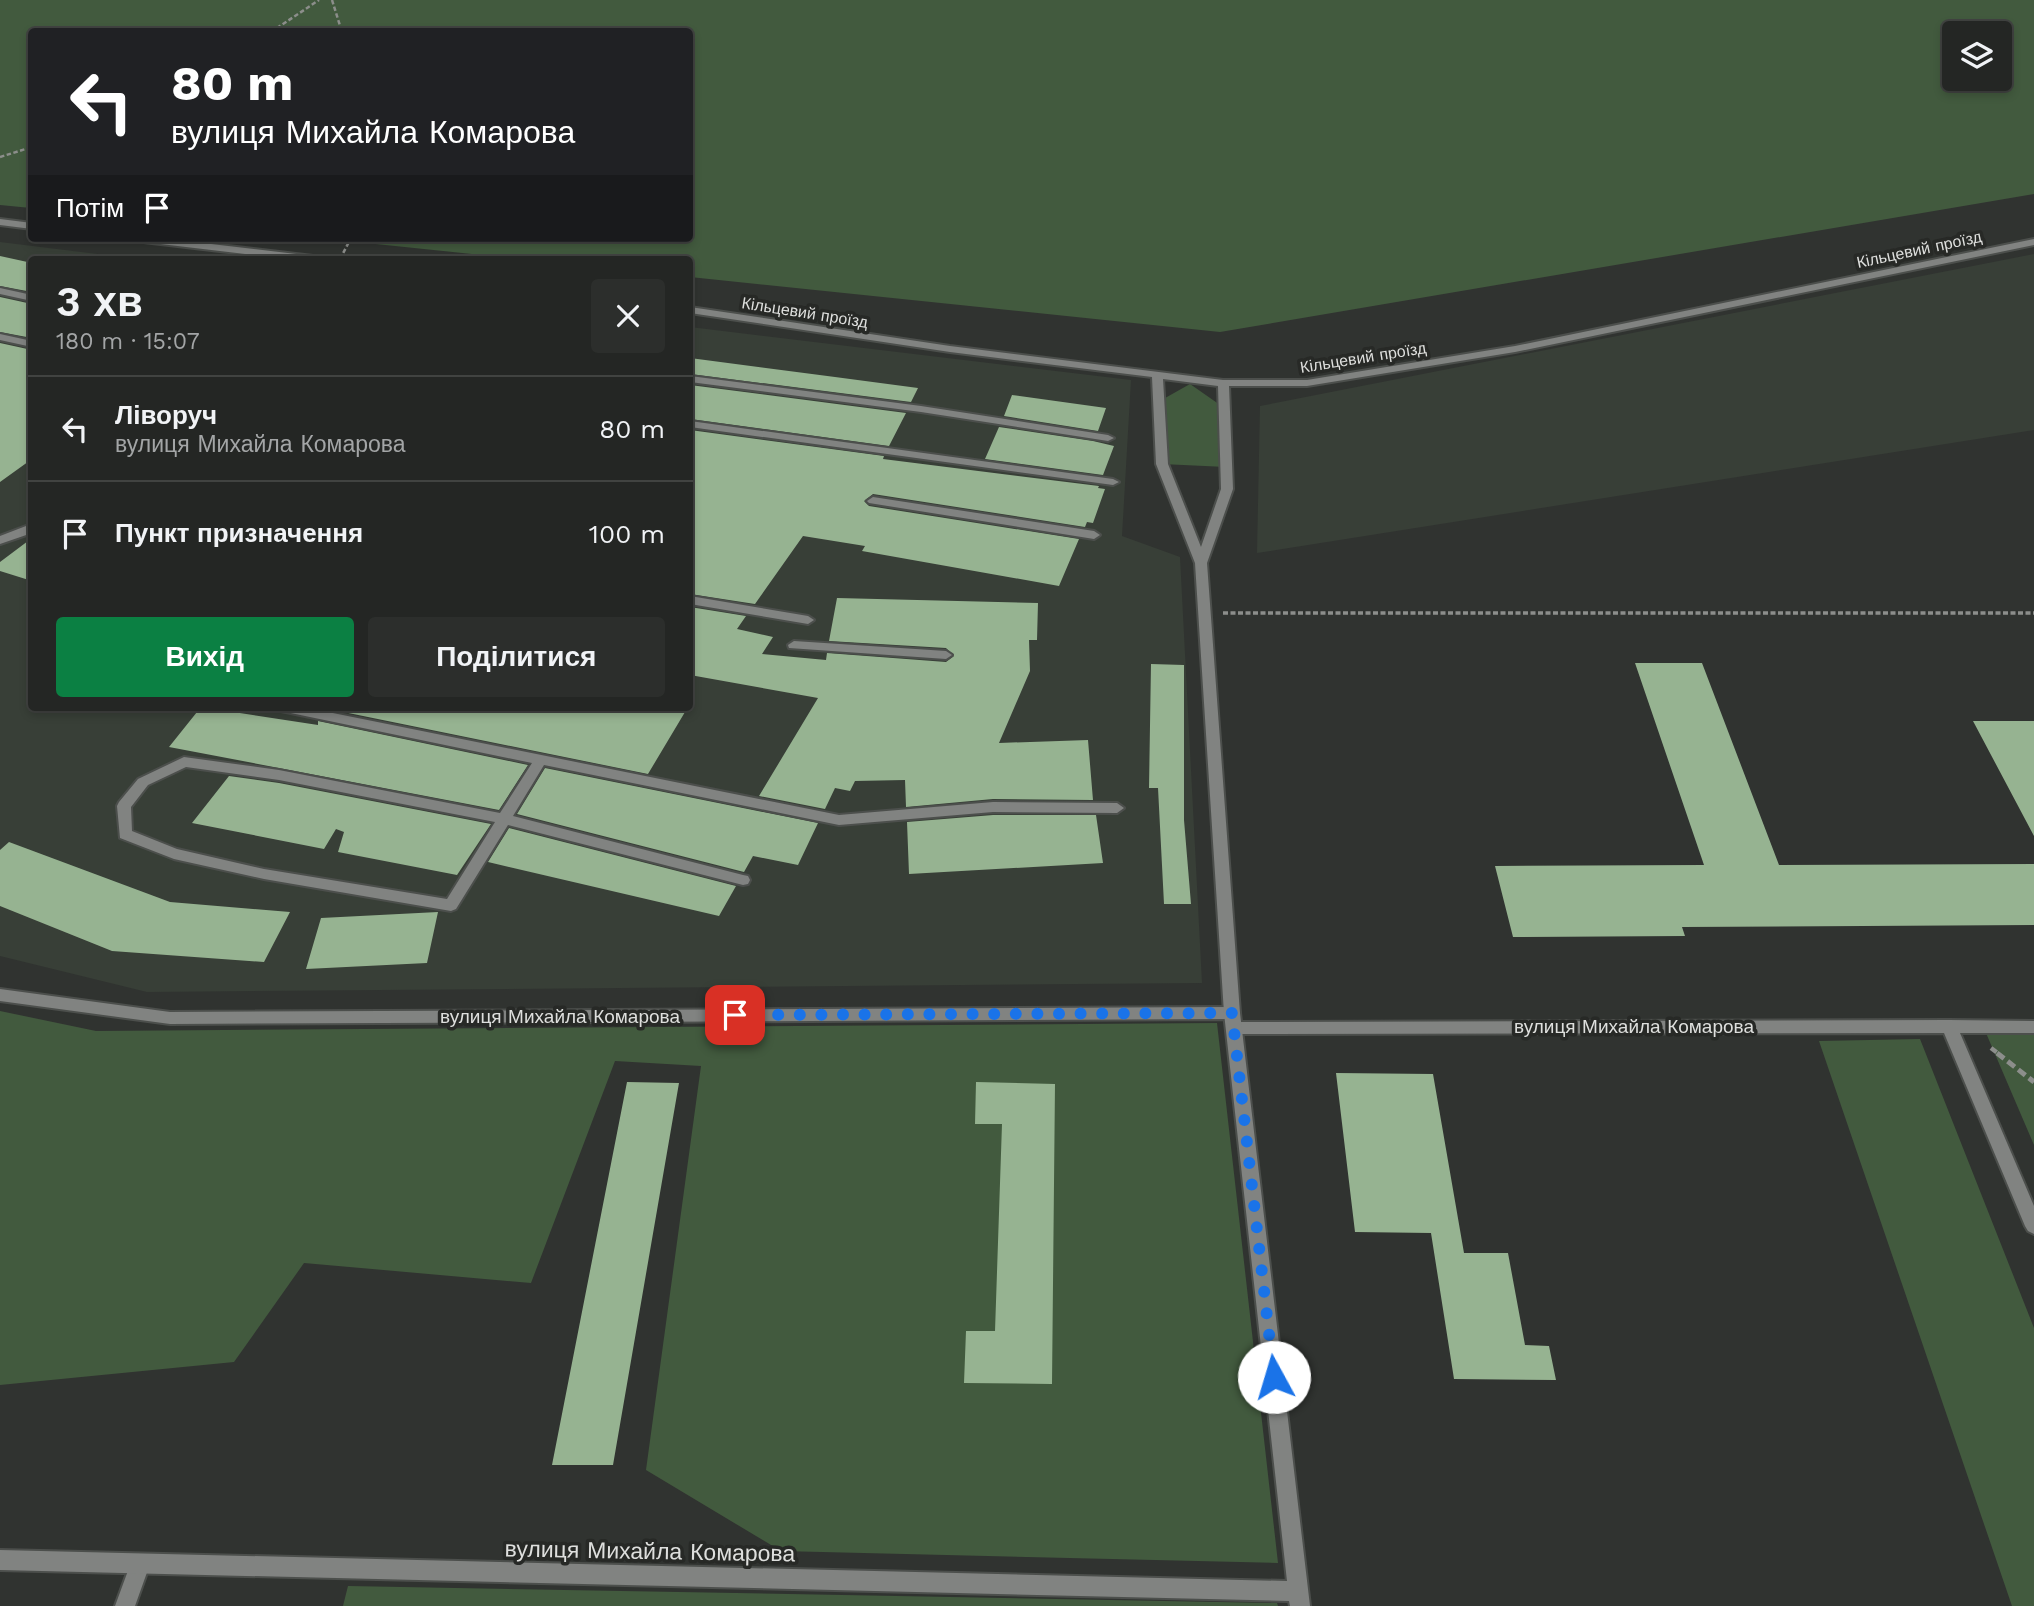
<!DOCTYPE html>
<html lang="uk">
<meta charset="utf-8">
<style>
body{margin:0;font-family:"Work Sans",sans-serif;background:#2c2e2c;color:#f1f3f6;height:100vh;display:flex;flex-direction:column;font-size:26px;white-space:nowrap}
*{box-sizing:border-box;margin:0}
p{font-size:23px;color:#a3a5a6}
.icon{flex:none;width:38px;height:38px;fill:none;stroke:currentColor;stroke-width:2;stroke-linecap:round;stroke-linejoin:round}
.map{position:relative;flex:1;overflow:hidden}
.details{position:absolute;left:28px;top:256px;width:665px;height:455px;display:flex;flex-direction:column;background:#242624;border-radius:7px;box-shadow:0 4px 10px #0003,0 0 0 2px #414341}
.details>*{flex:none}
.banner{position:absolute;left:28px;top:28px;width:665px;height:214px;border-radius:7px;box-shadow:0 4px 10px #0003,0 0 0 2px #414341;background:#202124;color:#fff;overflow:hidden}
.controls{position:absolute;left:1942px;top:21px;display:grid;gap:14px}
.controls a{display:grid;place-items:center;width:70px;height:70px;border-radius:7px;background:#242624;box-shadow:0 4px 10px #0003,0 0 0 2px #414341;font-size:35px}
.pin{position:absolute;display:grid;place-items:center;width:60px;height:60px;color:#fff;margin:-30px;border-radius:14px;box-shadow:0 4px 10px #0006}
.me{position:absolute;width:77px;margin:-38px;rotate:354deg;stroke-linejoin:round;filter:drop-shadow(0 0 5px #0008)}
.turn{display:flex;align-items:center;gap:24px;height:147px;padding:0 28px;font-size:32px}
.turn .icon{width:91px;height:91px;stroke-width:2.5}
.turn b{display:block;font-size:49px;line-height:60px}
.then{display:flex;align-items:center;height:66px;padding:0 28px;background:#0003;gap:14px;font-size:26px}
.round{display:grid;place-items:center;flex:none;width:74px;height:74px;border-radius:7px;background:#2c2e2c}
.head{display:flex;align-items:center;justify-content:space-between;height:119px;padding:0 28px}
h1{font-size:42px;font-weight:600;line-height:52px}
.cta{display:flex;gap:14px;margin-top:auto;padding:14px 28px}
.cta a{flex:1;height:80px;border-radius:7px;background:#0b8043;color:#fff;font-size:28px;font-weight:600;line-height:80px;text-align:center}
.cta a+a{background:#2c2e2c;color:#f1f3f6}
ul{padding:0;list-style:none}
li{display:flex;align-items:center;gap:21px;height:105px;padding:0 28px;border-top:2px solid #414341}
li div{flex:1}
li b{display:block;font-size:26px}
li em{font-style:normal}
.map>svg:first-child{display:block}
.built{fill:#383f37}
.green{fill:#425a3e;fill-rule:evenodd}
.building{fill:#96b391}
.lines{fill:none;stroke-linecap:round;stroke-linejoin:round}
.service-casing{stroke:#4c4f4c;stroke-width:4}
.minor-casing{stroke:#4c4f4c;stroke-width:4}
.path-far3{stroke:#8c8e8b;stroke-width:2.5;stroke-dasharray:4.5 2.5;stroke-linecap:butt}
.path-far2{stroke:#8c8e8b;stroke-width:3.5;stroke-dasharray:5 2.5;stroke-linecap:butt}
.path-far1{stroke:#8c8e8b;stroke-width:4.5;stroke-dasharray:7 3.5;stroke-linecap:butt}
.path{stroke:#8c8e8b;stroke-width:5;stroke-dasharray:9 4.5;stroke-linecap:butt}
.service{fill:#818381;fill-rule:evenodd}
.minor{fill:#818381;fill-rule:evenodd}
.route{stroke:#1a73e8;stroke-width:12;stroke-dasharray:0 21.6}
.labels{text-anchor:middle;stroke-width:7;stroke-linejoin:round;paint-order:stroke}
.far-street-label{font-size:16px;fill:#dedfdd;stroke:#272926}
.street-label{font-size:19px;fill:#dedfdd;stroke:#272926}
.near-street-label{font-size:23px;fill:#dedfdd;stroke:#272926}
</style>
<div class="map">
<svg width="2034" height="1606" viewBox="0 0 2034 1606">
<rect width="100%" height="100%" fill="#303330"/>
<path class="built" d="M0,242l138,17h-106v448h658v-380l441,53 -9,156 58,21 22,426 -1055,9 -147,-36z
M2034,254v176l-777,123 3,-147z"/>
<path class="green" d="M0,0h2034v194l-814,138 -530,-55v-18h-170l-202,-21h372v-206h-658l-1,176 -31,-3zM2000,33v46h-45v-46z
M1190,384l33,23 3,60 -64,-3 -4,-62z
M0,1011l96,20 1121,-8 61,540 -497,-12 -135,-81 55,-404 -86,-5 -84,222 -227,-20 -70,99 -234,23z
M1983,1026l51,1v118z
M1920,1039l114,289v278h-22l-193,-565z
M348,1586l929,17 1,3h-935z"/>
<path class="building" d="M0,256l32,7v29l-32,-6z
M0,297l32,7v34l-32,-6z
M0,343l32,7v109l-32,23z
M690,358l145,19 83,11 -7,14 -221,-28z
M690,385l216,28 -17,33 -199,-27z
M1012,395l94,13 -8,23 -94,-15z
M999,427l94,14 21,5 -11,29 -118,-16z
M690,430l194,26 -1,3 216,27 -1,2 7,1 -12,34 -6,-1 -2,5 -212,-33 -9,7 5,5 210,33 -20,47 -197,-35 3,-5 -62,-10 -48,68 -65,-10z
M32,538v43l-32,-10v-9z
M837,598l201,5 -1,37h-8l1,31 -31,72 89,-3 5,60 -100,-1 -87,8 -1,-27 -50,1 -5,10 -15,-3 -10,21 -66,-13 59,-98 -128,-23v-68l56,9 -9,13 36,8 -11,17 64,6 1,-7 119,9 8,-6 -8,-8 -117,-7z
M1635,663h67l77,202 255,-1v61l-352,2 3,9 -172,1 -18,-71 209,-1z
M1151,664l33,1v155l7,84h-27l-6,-116h-9z
M201,707l117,18v-4l210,44 -29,45 -330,-63z
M319,707h369l-40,67z
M1973,721h61v115z
M545,768l94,19 179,36 -20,42 -45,-9 -9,16 -227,-58z
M229,776l50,7 212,41 -34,51 -119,-23 6,-20 -8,-3 -12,20 -132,-26z
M993,815h103l7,48 -194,11 -2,-52z
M509,828l227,58 -17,30 -231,-54z
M9,842l161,60 120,10 -26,50 -152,-11 -112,-45v-56z
M438,912l-11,51 -121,6 15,-51z
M1336,1073l97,1 31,179h44l17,92 24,1 7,34 -102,-1 -23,-146 -76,-1z
M627,1082l52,1 -66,382h-61z
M976,1082l79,2 -3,300 -88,-1 2,-52h29l7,-207h-27z"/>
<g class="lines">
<g class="service-casing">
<path id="service" d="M0,288l32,7v6l-32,-7z
M0,334l32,7v6l-32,-7z
M690,376l231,30 187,29 6,3 -6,3 -187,-29 -231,-30z
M690,421l423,58 6,3 -6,3 -423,-58z
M873,497l221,34 6,4 -6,4 -225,-36 -2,-2z
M26,526h6v7l-32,11v-8z
M690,596l118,20 6,4 -6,4 -118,-20z
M794,641l152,10 6,4 -6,4 -157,-11 -1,-3z
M274,707h29l536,108 154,-13 124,1 7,5 -7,5 -124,-1 -154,13 -295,-60 -31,51 230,59 5,1 2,4 -2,4 -5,1 -235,-60 -52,84 -5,2 -187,-32 -90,-20 -54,-21 -3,-32 2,-4 19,-23 46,-22 95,13 221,43 32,-50 -251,-52zM186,767l93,13 216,42 -48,77 -183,-30 -87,-20 -45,-18 -1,-24 17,-22z
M0,989l170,23 1062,-5 6,2 2,4 -2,4 -6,2 -1062,5 -170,-23z
M1949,1020l85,1v12h-74l74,173v28l-6,-3 -3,-5 -81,-193 -710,1 -6,-2 -2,-4 2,-4 6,-2z
M140,1554l7,3 3,7 -15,42h-20l18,-49z"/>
</g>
<g class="minor-casing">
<path id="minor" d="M0,219l32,4v6l-32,-4z
M130,238h30l153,18 5,3h-30l-153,-18z
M2034,239v6l-519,107 -208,34h-78l4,103 -26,74 33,450 70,593h-20l-1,-5 -1289,-31v-20l1287,31 -63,-568 -29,-450 -39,-99 -4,-87 -202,-25 -260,-39v-6l260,39 273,34h84l208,-34zM1163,379l55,7 3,103 -20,58 -33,-83z"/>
</g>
<path class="path-far3" d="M332,0l10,32
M271,32l48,-32
M0,157l32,-10
M340,259l11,-21"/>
<path class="path-far2" d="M1223,613h811"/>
<path class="path-far1" d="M1991,1048l8,6"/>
<path class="path" d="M1997,1053l37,29"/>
<use href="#service" class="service"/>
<use href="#minor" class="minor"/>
</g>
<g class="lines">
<path class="route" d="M735,1015l497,-2 42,364"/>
</g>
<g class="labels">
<g class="far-street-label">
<text transform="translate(1919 249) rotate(-12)" y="6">Кільцевий проїзд</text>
<text transform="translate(805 312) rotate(9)" y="6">Кільцевий проїзд</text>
<text transform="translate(1363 357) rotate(-9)" y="6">Кільцевий проїзд</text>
</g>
<g class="street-label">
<text x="560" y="1023">вулиця Михайла Комарова</text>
<text x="1634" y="1033">вулиця Михайла Комарова</text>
</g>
<g class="near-street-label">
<text transform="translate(650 1551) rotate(1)" y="8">вулиця Михайла Комарова</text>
</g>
</g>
</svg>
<div class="controls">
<a><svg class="icon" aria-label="layers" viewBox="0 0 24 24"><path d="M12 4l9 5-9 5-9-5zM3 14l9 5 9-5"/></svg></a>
</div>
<div class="pin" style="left:735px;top:1015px;background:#d93025"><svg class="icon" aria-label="arrive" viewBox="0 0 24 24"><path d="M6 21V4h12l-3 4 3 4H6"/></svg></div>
<svg class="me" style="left:1274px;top:1377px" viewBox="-20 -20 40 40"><circle r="19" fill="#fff"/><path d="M0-13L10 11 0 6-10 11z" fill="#1a73e8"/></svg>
<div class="banner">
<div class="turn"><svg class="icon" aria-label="left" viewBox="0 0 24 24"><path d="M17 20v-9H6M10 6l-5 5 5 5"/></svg><div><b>80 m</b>вулиця Михайла Комарова</div></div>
<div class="then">Потім<svg class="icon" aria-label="arrive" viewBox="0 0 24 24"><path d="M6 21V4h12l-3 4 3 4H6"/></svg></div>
</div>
<section class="details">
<div class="head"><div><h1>3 хв</h1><p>180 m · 15:07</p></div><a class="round"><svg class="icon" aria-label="close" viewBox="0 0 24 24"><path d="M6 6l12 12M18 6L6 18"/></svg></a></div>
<ul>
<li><svg class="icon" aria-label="left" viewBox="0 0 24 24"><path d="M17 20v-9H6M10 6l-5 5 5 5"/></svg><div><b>Ліворуч</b><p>вулиця Михайла Комарова</p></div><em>80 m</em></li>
<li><svg class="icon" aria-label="arrive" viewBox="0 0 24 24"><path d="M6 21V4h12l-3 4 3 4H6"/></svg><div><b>Пункт призначення</b></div><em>100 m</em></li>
</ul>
<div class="cta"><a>Вихід</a><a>Поділитися</a></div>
</section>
</div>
